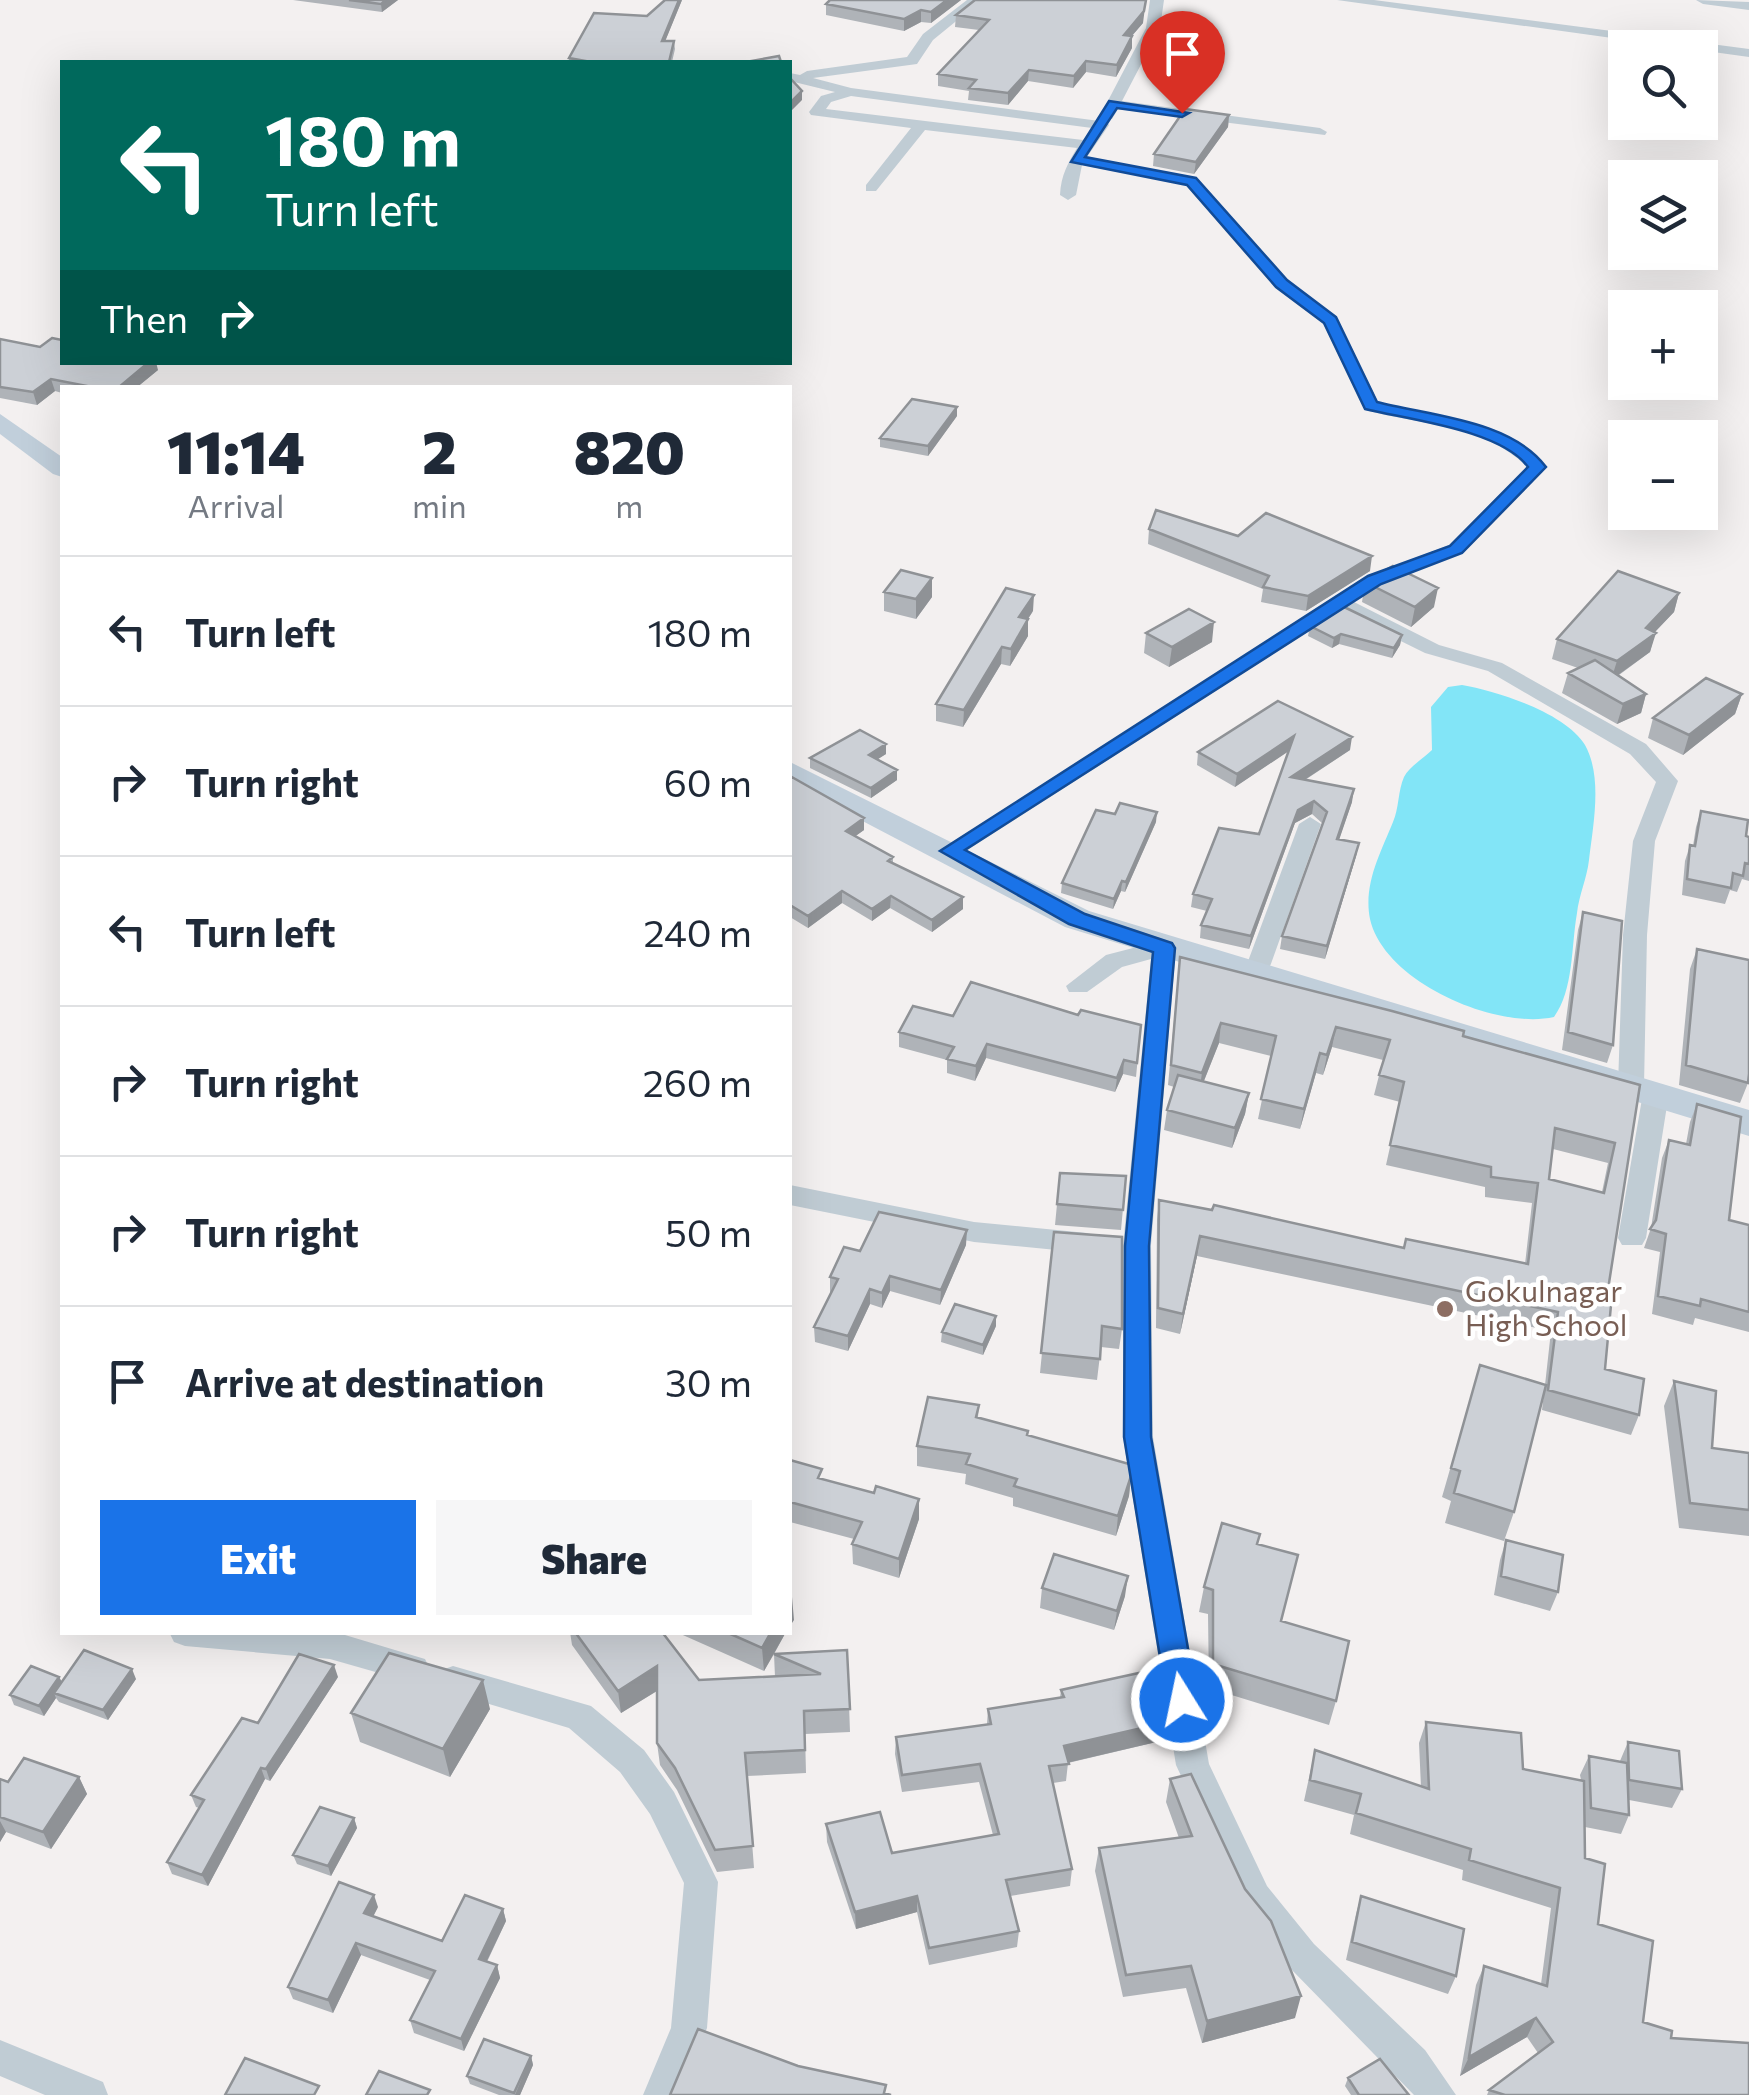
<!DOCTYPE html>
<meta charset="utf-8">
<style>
body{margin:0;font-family:Commissioner,sans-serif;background:#f6f6f7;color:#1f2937;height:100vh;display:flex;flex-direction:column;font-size:38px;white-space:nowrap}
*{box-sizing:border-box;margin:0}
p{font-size:32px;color:#747a83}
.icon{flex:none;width:55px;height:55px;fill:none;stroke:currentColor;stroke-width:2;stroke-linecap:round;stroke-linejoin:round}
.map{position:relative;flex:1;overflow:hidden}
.panel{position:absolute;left:60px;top:385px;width:732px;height:1250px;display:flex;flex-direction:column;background:#fff;border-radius:0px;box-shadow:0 10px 40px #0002}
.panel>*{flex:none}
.top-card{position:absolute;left:60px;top:60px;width:732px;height:305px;border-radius:0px;box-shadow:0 10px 40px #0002;background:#00695c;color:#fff;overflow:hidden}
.buttons{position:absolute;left:1608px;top:30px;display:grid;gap:20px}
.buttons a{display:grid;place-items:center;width:110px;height:110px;border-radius:0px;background:#fff;box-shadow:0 10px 40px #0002;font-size:50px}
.pin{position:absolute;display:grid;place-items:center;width:85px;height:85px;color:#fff;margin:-102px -42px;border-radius:50% 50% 50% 0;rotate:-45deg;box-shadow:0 0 10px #0007}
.pin .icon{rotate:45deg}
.me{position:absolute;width:110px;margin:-55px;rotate:350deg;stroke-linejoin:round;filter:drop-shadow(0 0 8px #0008)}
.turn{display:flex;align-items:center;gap:35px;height:210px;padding:0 40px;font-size:45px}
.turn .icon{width:130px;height:130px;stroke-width:2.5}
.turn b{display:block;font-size:70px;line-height:85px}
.then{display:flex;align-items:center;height:95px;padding:0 40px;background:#0003;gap:20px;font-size:38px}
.eta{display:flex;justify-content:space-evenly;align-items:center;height:170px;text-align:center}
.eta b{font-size:60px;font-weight:800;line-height:70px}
.action{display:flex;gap:20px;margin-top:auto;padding:20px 40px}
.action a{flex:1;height:115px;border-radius:0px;background:#1a73e8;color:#fff;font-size:40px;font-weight:800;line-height:115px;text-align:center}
.action a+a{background:#f6f6f7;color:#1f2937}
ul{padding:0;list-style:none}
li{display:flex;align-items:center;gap:30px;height:150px;padding:0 40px;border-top:2px solid #e0e1e3}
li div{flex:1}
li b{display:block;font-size:38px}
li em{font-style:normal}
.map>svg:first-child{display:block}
.water{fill:#82e5f7}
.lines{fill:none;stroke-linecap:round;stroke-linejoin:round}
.street{fill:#c0ccd4;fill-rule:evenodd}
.secondary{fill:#c1cfdb;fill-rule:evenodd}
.wall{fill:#afb3b8;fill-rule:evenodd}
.shaded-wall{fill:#8f9296}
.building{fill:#ccd0d6;stroke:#8f9296;stroke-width:2.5;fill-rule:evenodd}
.route{fill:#1a73e8;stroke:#114b97;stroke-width:2.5}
.education-dot{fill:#8d6e63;stroke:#fff;stroke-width:4}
.labels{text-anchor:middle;stroke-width:9;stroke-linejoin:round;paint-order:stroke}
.education-label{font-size:30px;fill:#785e54;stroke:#fff;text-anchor:start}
</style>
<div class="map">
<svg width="1749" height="2095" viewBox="0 0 1749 2095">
<rect width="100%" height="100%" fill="#f3f0f0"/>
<path class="water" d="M1462,685c35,6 104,28 123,60 18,32 8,81 4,115 -2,18 -10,35 -12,53 -6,34 -3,76 -23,104 -58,13 -170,-35 -184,-98 -7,-35 11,-67 23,-97 6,-13 5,-32 11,-45 5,-10 20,-19 28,-27l-1,-43 17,-20z"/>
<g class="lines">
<path class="street" d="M967,0h15l-49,40 -16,24 -104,14 38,10 256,34 2,3 -22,32 109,21 91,102 49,36 42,86c58,17 128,14 168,65l-83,86 -81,31 -28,18 85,43 63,18 144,81 32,37 -23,60 -8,94 -3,151 -4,6 -9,3 -13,-9 5,-151 10,-94 23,-59 -26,-28 -142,-83 -63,-18 -85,-42 -382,245h-16l-3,-5 429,-275 81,-31 78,-78c-42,-43 -108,-42 -162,-57l-42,-87 -48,-37 -89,-101 -104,-20 -6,30 -8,5 -8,-5c1,-20 8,-32 17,-47l-152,-18 -49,61h-10v-6l45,-57 -100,-13 -2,-3 12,-16 14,-4 -45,-11v-8l10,2 7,-4 100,-14 16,-23zM851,96l241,32 -9,12 -257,-31 5,-7z
M1150,0h14l-4,28 -38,73 198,27 7,4 -2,3 -207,-26 -6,10h-10l-2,-3 46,-88z
M1337,0h37l375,49v8z
M1696,0l53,2v8l-46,-6z
M1310,817l11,7 -53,148 -12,8 -9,-2 -3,-6 55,-148z
M1164,940l12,8 -25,297 2,192 56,327 58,122 47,58 111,106 31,45h-42l-124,-127 -47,-58 -67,-145 -53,-328v-192l28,-286 -29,8 -35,25h-18l-3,-6 40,-31z
M1656,1084l13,9 -23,145 -4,7h-20l-4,-7 25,-145z
M790,1185l184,37 113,11 10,3 4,7 -4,7 -10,3 -113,-11 -184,-37z
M169,1632h166l90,27 5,10 -5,10 -11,4 -84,-24 -145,-13 -11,-4z
M453,1666l138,40 53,44 30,42 44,90 -11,146 -28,67h-36l28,-67 13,-145 -34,-69 -30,-42 -51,-44 -127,-38 -5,-10 5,-10z
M0,2040l103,42 5,13h-63l-45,-19z"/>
<path class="secondary" d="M0,414l62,43v20l-9,-3 -53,-40z
M790,762l299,149 660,199v26l-684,-209 -275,-144z"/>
</g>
<path class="wall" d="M293,0h105l-16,12z
M682,0l-17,41h9l1,8 -3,13h-103v-4l78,-42z
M961,0l-30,23 -10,-1 -17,9 -78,-16v-11z
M956,15l187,8 -11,13v12l-16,29 -30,-5 -13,16 -45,-7 -20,24 -40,-5 1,-9 -31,-5v-12l41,-44 -24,-3z
M1229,115l-1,12 -34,47 -41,-8 1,-12z
M0,339l158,31 -22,18h-74v5l-7,-2 -18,14 -37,-7z
M957,416l-29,40 -48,-9v-9z
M1149,529l89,7 132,35 -64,40 -45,-9 2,-13 -115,-45z
M932,578v19l-16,22 -32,-8v-19z
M1365,582l69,25 -23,20 -49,-25z
M1679,593l-5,19 -19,20 -5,20 -31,23 27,19 -5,19 -24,11 -55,-31 6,-20 10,-5 -26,-9 5,-20z
M1033,611l-5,8v17l-18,30 -9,-2 -38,63 -27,-6v-17z
M1310,626l92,9 -2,10 -8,13 -53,-14 -7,4 -24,-12z
M1146,633l66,9 -43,25 -25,-14z
M1742,694l-7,20 -52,41 -35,-17 5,-20z
M886,744v10l-9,5 20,11v10l-26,18 -61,-30v-10z
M1350,750l-45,30 47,22 -13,37 20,4 -3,13 -31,103 -45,-10 2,-13 41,-112 -11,-10 -17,9 -46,126 -49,-11 1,-13 6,-14 -16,-4 2,-13 66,-60 29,-83 -53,36 -38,-22 1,-13z
M790,776l74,42v12l-9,6 38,21v6l70,46 -31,23 -42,-24 -18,13 -30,-18 -34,25 -18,-11z
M1701,811l48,26v44l-7,-2 -5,13 -7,-2 -5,14 -43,-9 3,-34 5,-16 3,1 3,-19z
M1156,822l-31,70 -4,-1 -8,18 -52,-16 1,-10z
M1583,912l30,133 -6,18 -45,-13 16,-120z
M1697,949l51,134 -8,20 -61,-18 11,-116z
M1180,957l460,128 -31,198 -4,86 34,46 -8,20 -89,-25 2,-17 -30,119 -10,29 -59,-18 6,-22 -9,-4 38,-132 65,20 6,-54 -354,-75 -17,78 -24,-6 1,-108 2,-20 245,48 121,16 7,-61 -47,-6v-10l-99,-22 14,-63 -26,-7 9,-35 -51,-13 -9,28 -7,-2 -16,56 -42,-10 13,-63 -52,-13 -15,38 45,12 -4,21 -13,34 -68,-18 3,-20 7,-23 -6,-2zM1553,1149l55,14 -6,29 -53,-13z
M1078,1015l63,10 -5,52 -13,-3 -8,18 -129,-34 -11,23 -28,-8v-13l-48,-13v-15l54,-16z
M1697,1104l32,116 20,5v107l-54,-14 -2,7 -41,-11 8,-62 -16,-4 7,-20 11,-70 7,-18 17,4 4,-22z
M1060,1173l66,3 -5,54 -66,-5z
M1054,1232l68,97 -3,20 -18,-2 -4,33 -57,-7z
M966,1245l-26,60 -50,-14 -8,17 -12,-4 -22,47 -33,-9 -1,-15 17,-35h-1v-15l30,-26z
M996,1326l-13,29 -42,-13 1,-10z
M1674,1381l38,67 37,5v83l-70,-8 -15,-122z
M979,1405l-1,12 50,18 103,41 -2,20 -13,40 -103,-30v-8l-48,-14 1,-10 -49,-8v-20z
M790,1460l32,20 97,39 -20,59 -46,-14 -1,-20 2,-5 -64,-17z
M1506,1540l52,52 -8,19 -56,-16 6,-35z
M1258,1544l24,77 54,80 -7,24 -120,-37 -1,-74 -9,-2 5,-25z
M1042,1588l83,8 -11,34 -74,-22z
M570,1632h92l37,48 76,-3 -1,-23 -10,17 -88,-39h110l-12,22 73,-4 3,82 -45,2 1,39 -59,3 7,92 -37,4 -40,-82 -17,-25 -3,-22v-52l-36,22 -49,-68z
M59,1677l3,5 74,-3 -28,41 -49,-18 -3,-4 -12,18 -30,-11 -4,-10z
M338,1677l-68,104 -5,-2 -57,107 -36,-12 -5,-12 32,-54 -3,-1 -5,-12 67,-72z
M1061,1690l104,50 -97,23 -2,18 -13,2 19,86 -2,17 -60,10 9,35 -2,16 -88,18 -12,-53 -61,17 -29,-87 -1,-18 66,29 101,-18 -14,-53 -77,10 -7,-38 1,-17 91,-13 1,-15 72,-11z
M490,1709l-40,68 -90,-35 -9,-29z
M1426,1722l97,47 58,11 -1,-5 9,-19 31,5 8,-19 54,47 -10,19 -43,-8v15l-8,19 -36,-7v31l13,66 45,98 28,16 78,57h-262l2,-5 49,-37 -11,-16 -67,39 16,-91 8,-19 57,18 10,-76 -89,-28 1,-10 -113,-36 4,-19 -50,-14 11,-51 106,37 -2,-44z
M79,1777l8,17 -36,55 -45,-17 -6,10v-63l8,3z
M1170,1779l75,110 50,129 -93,25 -16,-55 -63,9 -28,-126 4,-23 80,-10 -13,-36z
M354,1818l3,10 -26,48 -34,-12 -4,-9z
M1361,1896l95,80 -8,18 -102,-34 10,-46z
M378,1907l-5,10 69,24 61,-32 3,12 -19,41 10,3 3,13 -36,73 -50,-18 -4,-13 20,-40 -69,-25 -28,58 -40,-14 -5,-12z
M531,2056l2,9 -13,30h-21l-29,-11 -3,-8z
M1348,2078l61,17h-58l-6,-9z"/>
<path class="shaded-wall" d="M386,0h12l-16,12 -1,-8z
M679,0h3l-20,49v-8z
M947,0h14l-30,23v-11z
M1146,0l-3,23 -20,23 1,-11z
M921,10v12l-17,9v-12z
M1132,36v12l-16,29 1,-12z
M1086,61v11l-13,16 1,-12z
M1029,70l-1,11 -20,24v-12z
M802,91v9l-12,12v-9z
M1229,115l-1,12 -34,47 2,-12z
M149,362h7l2,8 -22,18h-18z
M51,379l4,12 -18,14 -4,-13z
M957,407v9l-29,40v-10z
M1372,556l-2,15 -64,40 2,-15z
M932,578v19l-16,22v-20z
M1438,588l-4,19 -23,20 4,-20z
M1679,593l-5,19 -23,24 5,-3 -6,19 -39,28 6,-19z
M1034,595l-1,16 -15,23 1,-17z
M1028,619v17l-18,30 1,-17z
M1214,622l-2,20 -43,25 3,-20z
M1341,634l-2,10 -7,4 2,-10z
M1402,635l-2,10 -8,13 2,-10z
M1002,647l-1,17 -38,63 1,-17z
M1646,694l-5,19 -24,11 6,-20z
M1742,694l-7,20 -52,41 6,-20z
M1294,736l-2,13 -57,38 2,-13z
M1352,737l-2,13 -61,40 2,-13z
M886,744v10l-17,11v-10z
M897,770v10l-26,18v-10z
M1354,789l-2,13 -17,50 2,-13z
M1314,801l-2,13 -17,9 -46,126 2,-13 47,-126z
M1157,812l-1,10 -31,70 1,-10z
M864,818v12l-18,13v-12z
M1359,843l-3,13 -31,103 2,-13z
M1122,881l-1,10 -8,18 1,-10z
M842,891v12l-34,25v-12z
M891,896l-1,12 -18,13v-12z
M963,897v12l-31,23v-12z
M1221,1023l-2,20 -20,50 3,-20z
M1336,1027l-4,20 -9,28 4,-20z
M987,1044l-1,14 -11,23 1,-15z
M1320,1053l-4,20 -16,56 4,-20z
M1124,1060l-1,14 -8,18 2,-14z
M1249,1093l-4,21 -13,34 3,-20z
M967,1230l-1,15 -26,60 1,-15z
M1200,1236l-3,20 -17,78 3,-20z
M890,1276v15l-8,17v-15z
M870,1289v15l-22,47v-15z
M996,1316v10l-13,29v-10z
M1131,1476l-2,20 -13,40 2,-20z
M919,1499v20l-20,59v-19z
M1128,1576l-3,20 -11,34 3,-19z
M792,1597l2,23 -4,6v-25z
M771,1632h15l-22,39 -2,-23z
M334,1665l4,12 -68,104 -4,-12z
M657,1666l3,23 -39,24 -3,-22z
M132,1669l4,10 -28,41 -5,-10z
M59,1677l5,9 -10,7 2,5 -12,18 -5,-10z
M483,1680l7,29 -40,68 -7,-28z
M1168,1722l-3,18 -103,24 2,-18z
M261,1768l4,11 -57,107 -6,-11z
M79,1777l8,17 -36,55 -8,-17z
M354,1818l3,10 -26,48 -3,-10z
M0,1821l6,11 -6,10z
M374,1895l4,12 -10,19 -4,-13z
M917,1896v16l-61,17 -1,-17z
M503,1909l3,12 -24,50 -3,-12z
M356,1943l5,12 -28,58 -5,-13z
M497,1965l3,13 -36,73 -3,-12z
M1301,1996l-6,22 -93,25 5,-22z
M1536,2018l-9,19 -67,39 9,-19z
M531,2056l2,9 -13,30h-5z"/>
<path class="building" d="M349,0h37l-5,4z
M665,0h14l-17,41h12l-5,21h-78l-22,-4 25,-45 53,3z
M830,0h117l-16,12 -10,-2 -17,9 -78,-15z
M975,0h171l-2,11 -20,24 8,1 -15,29 -31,-4 -12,15 -45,-6 -21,23 -39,-5 7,-8 -38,-6 51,-54 -33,-5z
M779,56l2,6h-35z
M790,78l12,13 -12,12z
M1185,109l44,6 -33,47 -42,-8z
M52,338l10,2v22h87l-31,26h-21l-46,-9 -18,13 -33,-5v-48l40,8z
M912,399l45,8 -29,39 -48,-8z
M1156,510l82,26 28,-23 106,43 -64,40 -45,-9 6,-11 -120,-47z
M1393,566l45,22 -23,19 -50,-25z
M901,570l31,8 -16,21 -32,-7z
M1618,571l61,22 -33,35 10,5 -39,28 -60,-22z
M1006,588l28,7 -15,22 9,2 -17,30 -9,-2 -38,63 -28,-6z
M1342,606l60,29 -8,13 -53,-14 -7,4 -24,-12z
M1189,609l25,13 -42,25 -26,-14z
M1595,660l51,34 -23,10 -55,-31z
M1706,678l36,16 -53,41 -36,-17z
M1278,701l74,36 -61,40 63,12 -17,50 22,4 -32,103 -45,-10 45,-124 -13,-11 -16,9 -47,126 -50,-11 11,-26 -19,-5 26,-66 40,6 35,-98 -57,38 -39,-22z
M860,730l26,14 -17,11 28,15 -26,18 -61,-30z
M790,776l74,42 -18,13 47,26 -5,4 75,36 -31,23 -41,-24 -19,13 -30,-18 -34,25 -18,-11z
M1120,803l37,9 -31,70 -4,-1 -8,18 -52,-16 34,-73 19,4z
M1701,811l47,9 -2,16 3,1v27l-4,-1 -2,13 -10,-3 -2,15 -44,-9 3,-34 5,1z
M1583,912l39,9 -9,124 -45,-13z
M1697,949l52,11v114l-1,9 -62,-18z
M1180,957l212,54 72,20 -1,5 177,49 -31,198 4,1 -8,85 39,10 -5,36 -91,-25 10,-78 -358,-76 -17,78 -25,-6 1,-108 53,10 2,-5 190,43 2,-9 122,25 10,-81 -47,-6v-10l-101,-22 14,-63 -25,-7 11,-35 -54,-13 -9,28 -7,-2 -16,56 -43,-10 15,-63 -55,-13 -19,50 -31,-8zM1555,1128l60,15 -11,50 -55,-14z
M971,982l107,33 3,-5 60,15 -4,38 -13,-3 -7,18 -130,-34 -11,22 -29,-7 7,-12 -55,-15 14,-26 40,10z
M1178,1075l71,18 -14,35 -68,-18z
M1697,1104l44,13 -12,103 20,5v87l-48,-13 -1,7 -42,-10 8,-62 -16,-5 6,-9 13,-80 21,5z
M1060,1173l66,3 -3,34 -66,-6z
M879,1212l88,18 -26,60 -51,-14 -8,17 -12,-4 -22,47 -34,-9 24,-48 -8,-2 14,-30 16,4z
M1054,1232l68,5v92l-20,-3 -2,33 -59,-6z
M955,1304l41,12 -13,29 -41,-13z
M1480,1365l66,20 -32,127 -60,-19 6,-22 -9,-3z
M1674,1381l42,10 -4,57 37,5v57l-59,-7z
M928,1397l51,8 -3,12 52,14 -1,4 102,29 2,12 -13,40 -104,-30 3,-7 -51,-15 4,-10 -53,-8z
M790,1460l32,9 -4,9 56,15 2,-7 43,13 -20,60 -47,-15 10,-22 -72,-20z
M1222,1523l38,11 -3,10 41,11 -17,66 68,20 -13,60 -123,-37v-74l-9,-3z
M1506,1540l57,15 -5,37 -57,-16z
M1054,1554l74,22 -11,35 -75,-23z
M575,1632h87l37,48 122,-6 -47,-20 73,-4 3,59 -46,2 1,39 -60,3 8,93 -38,4 -40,-82 -18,-25v-77l-39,25z
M726,1632h45l-9,16z
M84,1650l48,19 -29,41 -49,-17z
M389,1653l94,27 -40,69 -92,-36z
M299,1654l35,11 -68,104 -5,-1 -59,107 -35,-13 37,-62 -13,-5 51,-77 16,5z
M31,1666l28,11 -20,29 -29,-11z
M1148,1671l20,51 -104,24 5,18 -20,2 23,103 -66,11 13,51 -90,17 -12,-52 -62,16 -29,-88 54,-12 12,41 107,-19 -19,-70 -78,11 -6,-38 95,-13 -3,-15 76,-12 -3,-7z
M1426,1722l95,11 2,36 61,12 1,77 20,6 -7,60 55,17 -10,81 29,9 -1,7 78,5v52h-244l-16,-5 64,-48 -17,-24 -67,39 15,-91 63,20 13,-98 -91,-28 2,-11 -115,-36 5,-19 -51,-14 5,-30 114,39z
M1628,1742l51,9 3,38 -53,-9z
M1589,1756l38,7 2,52 -38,-7z
M24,1758l55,19 -36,55 -43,-15v-38l8,3z
M1191,1774l54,115 26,32 30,75 -94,25 -16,-55 -65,9 -27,-127 93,-12 -22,-57z
M320,1807l34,11 -26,48 -35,-11z
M339,1882l35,13 -10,18 78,28 23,-46 38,14 -24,50 18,6 -36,74 -51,-19 25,-49 -79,-28 -28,57 -40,-13z
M1361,1896l103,33 -8,47 -104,-34z
M698,2029l100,37 88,19 -2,8 7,2h-221z
M484,2039l47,17 -17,37 -47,-17z
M245,2058l74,28 -5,9h-89z
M1380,2059l29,36h-50l-11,-17z
M379,2071l51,19 -3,5h-61z"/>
<path class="route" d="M1109,101l80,12 -7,4 -65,-9 -32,49 111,21 91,102 49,37 41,85c54,14 134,18 169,65l-84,86 -81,31 -416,266 120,64 87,29 3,5 -26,298 2,191 46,263 -5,9 -10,4 -10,-4 -5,-9 -43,-263 1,-191 28,-294 -84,-28 -129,-73 428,-275 82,-30 78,-79c-27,-37 -118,-47 -163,-58l-41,-86 -48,-36 -89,-102 -116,-23z"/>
<circle class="education-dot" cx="1445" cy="1309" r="10"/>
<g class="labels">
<g class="education-label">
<text x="1465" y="1302">Gokulnagar<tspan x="1465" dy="34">High School</tspan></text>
</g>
</g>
</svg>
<div class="buttons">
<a><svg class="icon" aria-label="search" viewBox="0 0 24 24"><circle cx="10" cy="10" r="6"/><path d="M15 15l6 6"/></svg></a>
<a><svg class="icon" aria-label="layers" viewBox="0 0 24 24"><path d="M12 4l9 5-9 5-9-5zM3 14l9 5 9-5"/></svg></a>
<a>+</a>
<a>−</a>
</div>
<div class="pin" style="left:1182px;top:113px;background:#d93025"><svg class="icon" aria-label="arrive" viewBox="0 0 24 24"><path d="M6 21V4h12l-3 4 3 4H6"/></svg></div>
<svg class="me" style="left:1182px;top:1700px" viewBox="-20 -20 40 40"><circle r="17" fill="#1a73e8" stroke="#fff" stroke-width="3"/><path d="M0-11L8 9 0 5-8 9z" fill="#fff"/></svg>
<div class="top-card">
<div class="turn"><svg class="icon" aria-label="left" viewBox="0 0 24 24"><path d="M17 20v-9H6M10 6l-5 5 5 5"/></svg><div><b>180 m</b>Turn left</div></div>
<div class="then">Then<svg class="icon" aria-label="right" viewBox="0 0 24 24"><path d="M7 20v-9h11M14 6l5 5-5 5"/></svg></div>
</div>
<section class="panel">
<div class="eta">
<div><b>11:14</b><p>Arrival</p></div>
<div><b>2</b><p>min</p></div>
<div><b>820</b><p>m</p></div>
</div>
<ul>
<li><svg class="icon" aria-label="left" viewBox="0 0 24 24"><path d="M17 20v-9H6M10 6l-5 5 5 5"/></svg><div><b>Turn left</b></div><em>180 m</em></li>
<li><svg class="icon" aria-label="right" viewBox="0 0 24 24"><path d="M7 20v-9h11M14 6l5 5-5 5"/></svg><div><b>Turn right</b></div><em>60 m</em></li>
<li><svg class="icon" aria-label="left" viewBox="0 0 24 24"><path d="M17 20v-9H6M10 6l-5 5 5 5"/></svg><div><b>Turn left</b></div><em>240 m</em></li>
<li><svg class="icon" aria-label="right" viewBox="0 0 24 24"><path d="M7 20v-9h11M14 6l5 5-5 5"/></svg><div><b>Turn right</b></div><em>260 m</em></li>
<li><svg class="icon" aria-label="right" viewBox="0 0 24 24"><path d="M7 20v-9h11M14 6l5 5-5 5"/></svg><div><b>Turn right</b></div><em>50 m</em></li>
<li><svg class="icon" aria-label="arrive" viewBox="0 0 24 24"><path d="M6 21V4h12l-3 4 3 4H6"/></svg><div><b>Arrive at destination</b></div><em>30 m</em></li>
</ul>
<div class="action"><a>Exit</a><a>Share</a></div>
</section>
</div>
